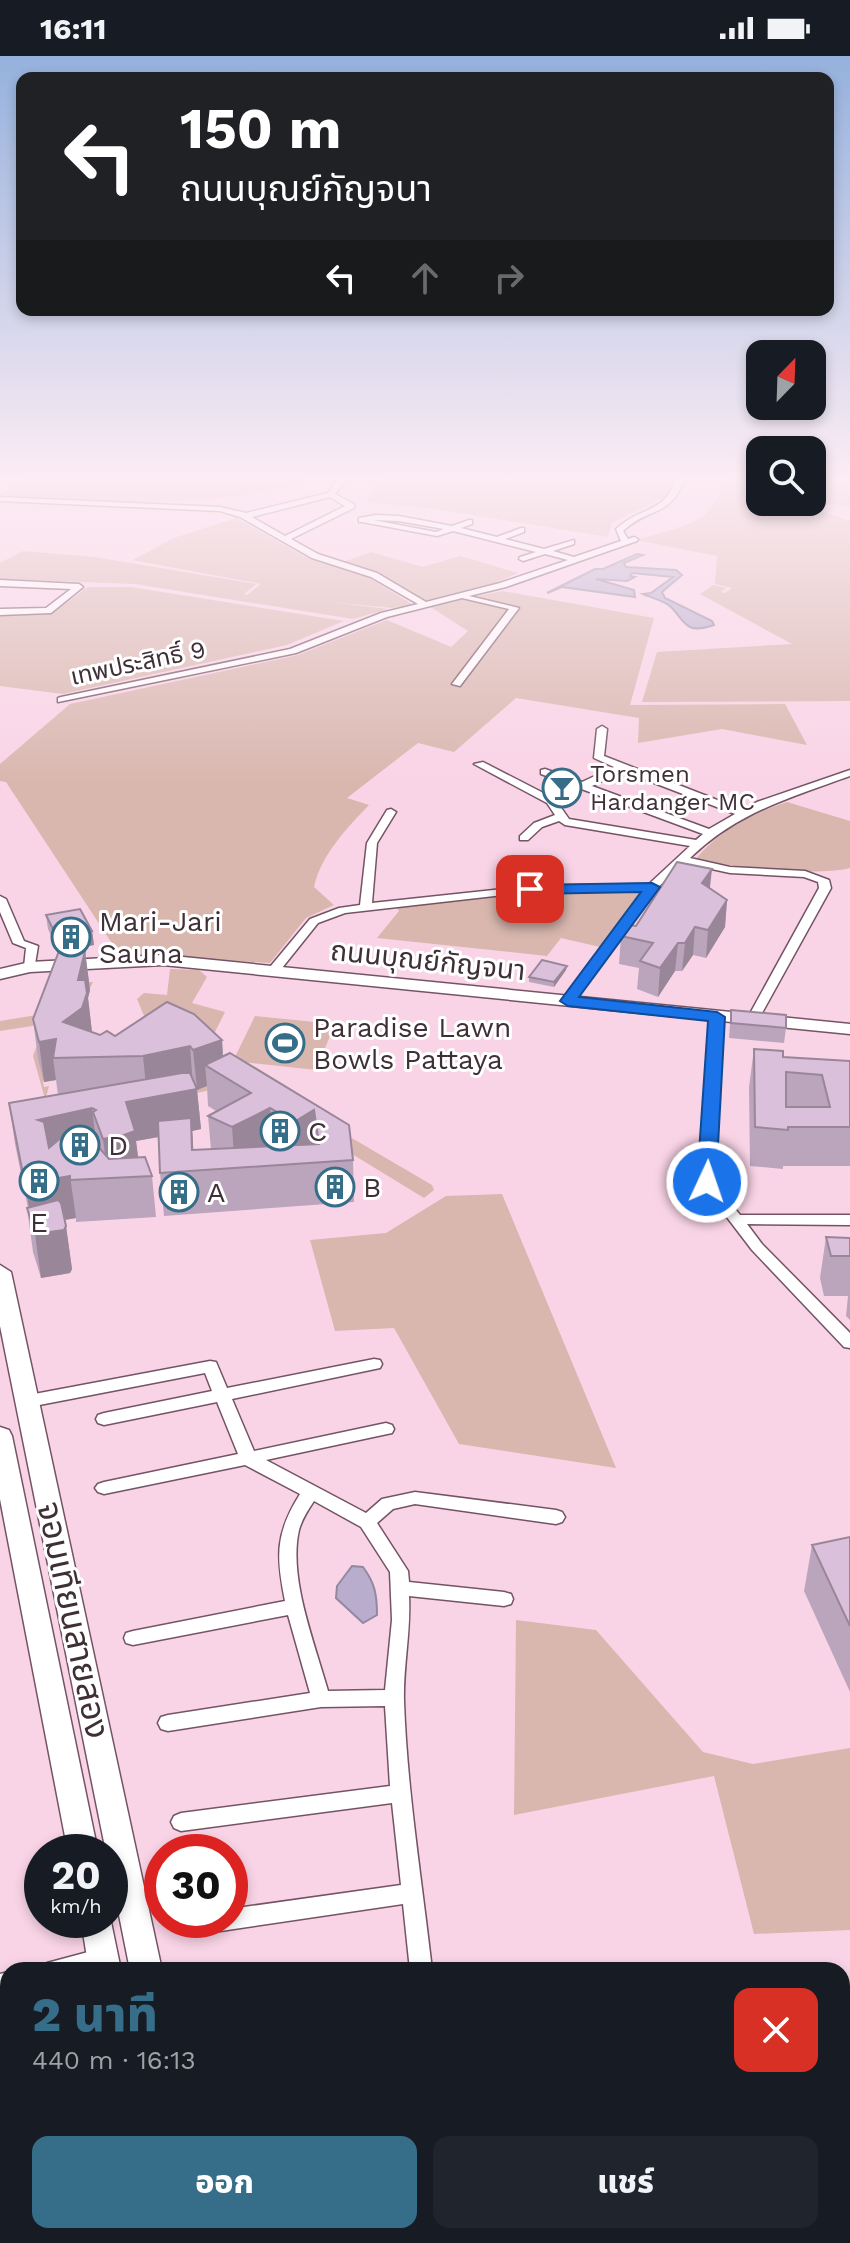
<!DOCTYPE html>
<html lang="th">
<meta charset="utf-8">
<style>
body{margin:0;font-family:"Work Sans","Noto Sans Thai",sans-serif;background:#20242c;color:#f1f3f6;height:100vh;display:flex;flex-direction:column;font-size:30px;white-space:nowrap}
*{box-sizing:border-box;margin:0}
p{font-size:26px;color:#9ea1a6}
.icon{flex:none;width:44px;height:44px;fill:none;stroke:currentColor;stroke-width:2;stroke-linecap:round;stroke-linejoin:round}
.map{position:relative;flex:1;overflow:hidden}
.side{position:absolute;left:0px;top:1906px;width:850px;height:282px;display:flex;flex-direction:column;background:#171b24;border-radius:24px 24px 0 0;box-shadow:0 4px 12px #0003}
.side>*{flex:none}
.top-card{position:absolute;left:16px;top:16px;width:818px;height:244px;border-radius:16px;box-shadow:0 4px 12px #0003;background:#202124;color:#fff;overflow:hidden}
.needle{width:52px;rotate:23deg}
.tools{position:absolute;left:746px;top:284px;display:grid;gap:16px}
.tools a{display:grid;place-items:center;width:80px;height:80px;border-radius:16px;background:#171b24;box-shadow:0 4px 12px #0003;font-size:40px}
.speed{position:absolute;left:24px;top:1778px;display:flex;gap:16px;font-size:40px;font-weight:700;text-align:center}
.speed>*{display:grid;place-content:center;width:104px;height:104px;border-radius:50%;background:#171b24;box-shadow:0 4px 12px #0003;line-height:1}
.speed small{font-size:20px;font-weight:400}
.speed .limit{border:12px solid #d22;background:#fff;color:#111}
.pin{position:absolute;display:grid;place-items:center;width:68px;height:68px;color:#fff;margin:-34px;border-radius:16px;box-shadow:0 4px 12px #0006}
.me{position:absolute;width:88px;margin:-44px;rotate:3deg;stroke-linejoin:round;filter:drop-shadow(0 0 6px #0008)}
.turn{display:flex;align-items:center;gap:28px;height:168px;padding:0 32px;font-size:36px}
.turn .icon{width:104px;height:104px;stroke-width:2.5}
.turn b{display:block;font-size:56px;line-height:68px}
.lanes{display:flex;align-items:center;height:76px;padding:0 32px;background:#0003;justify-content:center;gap:40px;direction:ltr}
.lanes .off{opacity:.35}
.round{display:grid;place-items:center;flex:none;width:84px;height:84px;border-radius:16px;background:#20242c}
.summary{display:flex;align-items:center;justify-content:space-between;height:136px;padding:0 32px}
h1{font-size:48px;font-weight:800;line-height:60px;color:#366d88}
.action{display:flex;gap:16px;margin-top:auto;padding:16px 32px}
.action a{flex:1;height:92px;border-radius:16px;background:#366d88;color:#fff;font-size:32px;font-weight:800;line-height:92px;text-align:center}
.action a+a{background:#20242c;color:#f1f3f6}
.status{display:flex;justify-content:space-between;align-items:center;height:56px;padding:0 40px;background:#171b24;direction:ltr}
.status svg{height:22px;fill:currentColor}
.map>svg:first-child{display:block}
.green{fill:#d9b7af}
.water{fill:#b8adcd;stroke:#9488a0;stroke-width:2}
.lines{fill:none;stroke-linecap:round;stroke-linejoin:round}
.minor-casing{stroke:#745464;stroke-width:3}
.tertiary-casing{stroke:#745464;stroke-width:3}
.secondary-casing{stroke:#745464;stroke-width:3}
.minor{fill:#fff;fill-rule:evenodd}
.tertiary{fill:#fff;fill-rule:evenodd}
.secondary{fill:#fff;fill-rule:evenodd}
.wall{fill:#bba5bc;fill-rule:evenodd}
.shaded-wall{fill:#998699}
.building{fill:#dac0db;stroke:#998699;stroke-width:2;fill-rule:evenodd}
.route{fill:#1a73e8;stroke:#114b97;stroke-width:2}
.labels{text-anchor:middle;stroke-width:6;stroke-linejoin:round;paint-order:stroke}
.far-street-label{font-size:24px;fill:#3f3037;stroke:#fff}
.far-poi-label{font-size:24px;fill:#3f3037;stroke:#fff;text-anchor:start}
.poi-label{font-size:28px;fill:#3f3037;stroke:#fff;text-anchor:start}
.street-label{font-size:28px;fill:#3f3037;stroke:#fff}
.near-street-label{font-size:34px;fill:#3f3037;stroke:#fff}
</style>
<div class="status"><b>16:11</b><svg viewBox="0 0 49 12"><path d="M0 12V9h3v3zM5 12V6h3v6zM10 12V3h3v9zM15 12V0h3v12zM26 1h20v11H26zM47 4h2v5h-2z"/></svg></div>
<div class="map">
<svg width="850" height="2187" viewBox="0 0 850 2187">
<rect width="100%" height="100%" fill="#f9d4e6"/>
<path class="green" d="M22,420h294c-18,12 -37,13 -58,17 -86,15 -172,8 -258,2z
M378,420h296l-1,17 -61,30 -4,14 -179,-29 -63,-6z
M723,420h37v26h50l-2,4 42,15v180l-208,1 15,-50 135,-8 -92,-50 13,-9 13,3 -5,4 4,1 7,-5 -17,-4 2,-28 -82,-16c40,-12 85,-15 88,-64z
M812,422l38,7v22l-38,-6z
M236,462l68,38 62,20 46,28 -19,4 -63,-6 58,7 -35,10 -218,-35 -135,-5v-16l23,-12 71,6 162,27 -12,10 3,1 14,-11 -128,-24 41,-22z
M371,496l52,15 37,-11 58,17 -23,10 -71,18 -45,-27 -35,-12z
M88,531h43l213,34 -57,24 -224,49 -63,-8v-70l51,-2z
M502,535l152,27 -24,87 155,-1 22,41 -85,-16 -84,14 1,-25 -123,-20 -62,54 -36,-9 -71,55 22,7c-22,23 -48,50 -55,82l20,18 -28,13 -36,45 -151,-9 -113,-172 -6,-1v-17l70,-60 228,-49 89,-35 64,27 17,-16 -39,-25z
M787,746l63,19v47c-38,9 -114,-1 -155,-8 26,-31 53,-45 92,-58z
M645,833l-45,58 -39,-9 -14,18 -170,-18 22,-27 -3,-5 128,-15z
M170,913l29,1 8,7 -15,26 33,9 -18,36 39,28 186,109 2,5 -10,8 -187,-114 -89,20 -101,2 -14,-50 12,-32 -45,7v-10l49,-8 12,-31h32l-3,6h-22l-25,94 1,5 5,-1 -3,11 3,5 100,-74 -12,-29 7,-6 23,2z
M255,960l80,8 -19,46 -83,-9z
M502,1138l114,274 -157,-24 -65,-116 -59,3 -25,-91 76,-7 60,-37z
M516,1564l80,10 107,122 50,12 97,-16v182l-96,4 -40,-158 -200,39z
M850,1945v242h-61l-27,-7h80v-234z"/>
<path class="water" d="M637,498l6,1 -19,8 2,4 50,3 6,5 -20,17 3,6 47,23 2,4c-27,9 -27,0 -42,-17 -6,-7 -20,-10 -29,-14l8,-1 22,-16 -41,-4 -2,3 5,1 -8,4 -31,-2 38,11 1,7 -73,-10 -15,6 48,-24h8z
M352,1510l11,1c12,16 14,28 14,48l-14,8 -27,-25 1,-12z
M850,1978v167l-8,-3v-163z"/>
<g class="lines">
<g class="minor-casing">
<path id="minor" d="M340,420h8l-13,18 19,10v4l-63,31 27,15 59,19 49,29 74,-19 68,-23 -23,-6 -22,7 -4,-2 1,-2 16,-5 -83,-21 -16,5 -75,-14h-3v-4l17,-3 23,1 53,10 17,-6h3v4l-11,4 36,9 24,-9h3v4l-19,7 39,10 30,-9v4l-21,7 21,6 47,-16 -5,-12c25,-24 50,-14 61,-53h8c-12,42 -36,30 -62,55l5,8 6,-2 4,2 -1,2 -131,46 -37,9 50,12 -59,78 -8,-2 57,-75 -47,-11 -75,19 -91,36 -238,49v-4l3,-1 229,-48 91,-36 37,-9 -47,-27 -59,-19 -72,-41 -20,-6 -220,-10v-4l220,10 26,6 82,-20zM330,441l15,9 -60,30 -33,-19zM373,464l26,1 45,8 -8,3z
M0,524l79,4 4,3 -32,26 -51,2v-6l46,-1 25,-19 -71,-3z
M602,670l5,3 -3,27 139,54 14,-8 93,-32v6c-63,23 -112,36 -160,82l40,9 75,4 24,9 2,8 -74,134 -4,1 -6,-4 72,-131 -1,-6 -14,-5 -74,-4 -46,-10 -28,26 -84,115 -4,1 -6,-4 82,-110 -114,1 -185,21 -27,10 -40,50h-8l-2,-3 2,-3 40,-48 29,-11 21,-3 7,-62 20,-33 4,-1 5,3 -19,31 -5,60 158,-17 119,-2 41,-38 -125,-21 -6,-4 -17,6 -14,13h-8v-4l14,-13 21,-8 -8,-12 -73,-39 9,-2 72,37 14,20 127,21 7,-6 -162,-60v-4l4,-1 37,13 32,-15 -20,-9 3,-29zM623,715l112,43 -26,15 -117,-43z
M0,840l6,3 18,42 14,5 -4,24h-8l-2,-3 2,-19 -13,-5 -13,-31z
M717,957l6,4 -9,165 26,33h110v10l-103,-1 15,20 88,89v15l-6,-1 -92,-97 -52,-68 11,-165z
M374,1303l6,1 2,4 -2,4 -148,31 22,52 132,-28 6,2 2,4 -2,4 -126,27 100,53 16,-14 33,-7 141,18 6,2 3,5 -3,5 -6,2 -141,-20 -22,5 -16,14 31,48 1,11 95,10 7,2 2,5 -2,5 -7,2 -95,-10c2,35 -6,70 -5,105 3,89 18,180 28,269h-22l-7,-66 -196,29 -8,-3 -3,-7 2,-3h32v-11l171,-24 -9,-82 -211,28 -7,-3 -3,-6 3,-6 7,-3 209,-27 -5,-80 -64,1 -153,24 -7,-2 -3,-6 3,-6 7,-2 142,-22 -22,-78 -155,30 -7,-2 -2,-5 2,-5 7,-2 152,-30c-9,-45 -10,-67 15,-107l-55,-29 -141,29 -6,-2 -3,-4 3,-4 6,-2 134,-28 -21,-52 -113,23 -6,-2 -2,-4 2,-4 6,-2 108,-22 -7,-18 -176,34 -6,-2 -2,-4 2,-4 6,-2 181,-34 6,1 11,26zM314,1445l47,26 29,45 2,48 -7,70 -57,1c-13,-47 -40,-113 -29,-161 3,-11 9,-20 15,-29z
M103,1892l8,3 3,7 -3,7 -8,3 -59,2 3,-7z
M8,1916v20l-8,2v-20z
M552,2180h24l1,7h-24z"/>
</g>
<g class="tertiary-casing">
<path id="tertiary" d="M163,899l687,69v10l-687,-69 -133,7 -30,7v-10l30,-7z"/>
</g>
<g class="secondary-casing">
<path id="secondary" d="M0,1209l11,7 151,698h-32l-20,-100v-18h-4l-106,-526z
M0,1371l9,3 3,6 86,416h-30l-68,-353z
M110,1861l11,53h-32l-8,-50h29z
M140,2180h36l2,7h-36z
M184,2180h36l1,7h-36z"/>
</g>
<use href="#minor" class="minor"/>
<use href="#tertiary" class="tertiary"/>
<use href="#secondary" class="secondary"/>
</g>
<path class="wall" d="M710,832l17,12 -2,27 -19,31 -13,-3 -11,16h-7l-17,26 -21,-8 2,-21 -20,-4 2,-28 15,-10z
M46,859l46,16 2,14 -30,6h21l5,39 -2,8 4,34 8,3 15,1 107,4 1,16 126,69 4,35 1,42 -190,14 -4,-43 -1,-36 -23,4 2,16 14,19 4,41 -80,5v-4l-11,2 7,49 -2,4 -29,5 -8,-26 -6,-44h1l-13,-64 -6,-41 49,-8 -2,-15 -12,2 -6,-23 -5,-40 26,-67 -11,-23zM207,1030l1,20 8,5 -8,5 3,33 -18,1 -1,-19 9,-2 -4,-39z
M566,914l-12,17 -25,-5v-5z
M731,954l55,18 -2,15 -55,-5z
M754,993l29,8 67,4v105h-67v3l-33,-3 -1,-79z
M826,1181l24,1v82l-4,-4 2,-20h-24l-4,-18z
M850,1481v155l-46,-101 8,-46z"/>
<path class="shaded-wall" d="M712,813l-3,27 -7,-13z
M727,844l-2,27 -19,31 2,-28z
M695,871l-2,28 -11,16 3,-28z
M92,875l2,14 -35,7 -2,-15z
M678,887l-3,28 -17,26 2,-29z
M85,895l5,39 -2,8 4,34 -29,-10 15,-42z
M567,910l-1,4 -12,17v-5z
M56,983l-3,19 3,22 -12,2 -5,-40z
M222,984l2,37 -19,-12 2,21 -10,4 4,39 -9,2 3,40 -4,-40 -55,10 4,31 -32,6 -5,-39 23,-37 71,-13 -4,-39z
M190,990l3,40 -46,10 -4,-40z
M92,1052l5,41 -53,12 -6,-41z
M270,1052l3,42 -38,18 -3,-41z
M314,1054l2,42 -20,12 -2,-42z
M70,1120l6,42 -44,7 -7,-41z
M66,1170l6,43 -2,4 -29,5 -6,-44z"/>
<path class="building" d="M677,806l35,7 -10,14 25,17 -19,30 -13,-3 -10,16h-7l-18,25 -20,-7 13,-18 -32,-7 7,-11 8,1z
M80,853l12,22 -35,6 -11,-22z
M59,895h26l-7,29h7l2,13 -5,15 -19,14 37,13 7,-4 8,5 52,-34 27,12 28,26 -29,10 -3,-4 -47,10 -90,2 3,-19 -17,3 -6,-23z
M542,904l25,6 -13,16 -25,-5z
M731,954l55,5v13l-55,-5z
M754,993l29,2v6l67,4v66h-62v3l-33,-3zM786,1016l36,3 8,32h-44z
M230,997l119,72 4,35 -193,13 -2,-52 33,-3 1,32 127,-6 -5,-34 -20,12 -24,-14 -38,19 -24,-11 43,-23 -46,-28z
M182,1017h8l7,16 -71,13 9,29 -11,4 -21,4 -10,-27 3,-2 -4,-2 -54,12 6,2 5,26 20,-17 25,11 15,17 36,-2 7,19 -82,4v-4l-45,8 -16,-81z
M58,1144l3,3 5,23 -2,4 -29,4 -8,-26z
M826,1181l24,1v18h-19z
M850,1481v89l-38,-81z"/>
<linearGradient id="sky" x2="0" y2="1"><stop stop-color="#95b1dd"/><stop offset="0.58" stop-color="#fcecf4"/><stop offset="1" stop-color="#fcecf4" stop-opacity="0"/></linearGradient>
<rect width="850" height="726" fill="url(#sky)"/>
<path class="route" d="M652,827l8,4 -81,110 138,15 8,5 -9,165 -9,6 -10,-6 11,-161 -140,-15 -8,-5 81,-109 -111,2 -7,-5 7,-4z"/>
<defs>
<g id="bar-ring" transform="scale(2)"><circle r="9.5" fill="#fff" stroke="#366d88" stroke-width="1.5"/><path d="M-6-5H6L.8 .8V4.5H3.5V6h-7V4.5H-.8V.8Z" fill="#366d88"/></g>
<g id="building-ring" transform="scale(2)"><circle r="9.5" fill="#fff" stroke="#366d88" stroke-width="1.5"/><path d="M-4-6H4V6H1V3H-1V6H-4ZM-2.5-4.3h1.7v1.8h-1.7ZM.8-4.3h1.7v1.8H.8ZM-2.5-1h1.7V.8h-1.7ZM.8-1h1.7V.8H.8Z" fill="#366d88"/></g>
<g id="stadium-ring" transform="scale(2)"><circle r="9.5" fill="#fff" stroke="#366d88" stroke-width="1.5"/><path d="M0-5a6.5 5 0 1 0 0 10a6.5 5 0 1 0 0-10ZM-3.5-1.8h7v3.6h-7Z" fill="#366d88"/></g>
</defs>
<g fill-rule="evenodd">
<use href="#bar-ring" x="562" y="732"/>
<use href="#building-ring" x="71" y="881"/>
<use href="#stadium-ring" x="285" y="987"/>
<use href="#building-ring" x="280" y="1075"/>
<use href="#building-ring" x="80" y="1089"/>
<use href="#building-ring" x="39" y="1125"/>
<use href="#building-ring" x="335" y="1131"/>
<use href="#building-ring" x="179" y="1136"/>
</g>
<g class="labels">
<g class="far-street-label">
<text transform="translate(138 607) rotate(-12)" y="8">เทพประสิทธิ์ 9</text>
</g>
<g class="far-poi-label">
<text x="590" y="726">Torsmen<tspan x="590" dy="28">Hardanger MC</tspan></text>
</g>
<g class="poi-label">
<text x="99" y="875">Mari-Jari<tspan x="99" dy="32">Sauna</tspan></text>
<text x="313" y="981">Paradise Lawn<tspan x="313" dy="32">Bowls Pattaya</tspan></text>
<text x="308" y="1085">C</text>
<text x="108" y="1099">D</text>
<text x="363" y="1141">B</text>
<text x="207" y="1146">A</text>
<text x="39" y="1176" text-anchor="middle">E</text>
</g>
<g class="street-label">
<text transform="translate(428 904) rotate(6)" y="10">ถนนบุณย์กัญจนา</text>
</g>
<g class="near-street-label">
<text transform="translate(74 1564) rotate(78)" y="12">จอมเทียนสายสอง</text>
</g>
</g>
</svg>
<div class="tools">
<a><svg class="needle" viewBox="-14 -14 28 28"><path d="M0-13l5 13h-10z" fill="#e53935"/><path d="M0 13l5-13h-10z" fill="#9ea1a6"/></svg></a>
<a><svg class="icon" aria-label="search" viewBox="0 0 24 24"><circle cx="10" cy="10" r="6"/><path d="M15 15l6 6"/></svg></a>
</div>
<div class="speed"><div>20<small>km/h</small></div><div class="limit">30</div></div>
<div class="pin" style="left:530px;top:833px;background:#d93025"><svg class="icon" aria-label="arrive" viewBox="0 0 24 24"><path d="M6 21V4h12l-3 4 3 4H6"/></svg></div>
<svg class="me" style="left:707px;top:1126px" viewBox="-20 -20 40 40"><circle r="17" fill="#1a73e8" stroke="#fff" stroke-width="3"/><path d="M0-11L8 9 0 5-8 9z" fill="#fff"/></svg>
<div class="top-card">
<div class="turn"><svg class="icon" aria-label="left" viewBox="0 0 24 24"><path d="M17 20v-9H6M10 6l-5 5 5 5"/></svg><div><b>150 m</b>ถนนบุณย์กัญจนา</div></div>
<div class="lanes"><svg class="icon" aria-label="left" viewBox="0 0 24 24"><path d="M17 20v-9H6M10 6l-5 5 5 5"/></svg><svg class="icon off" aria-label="ahead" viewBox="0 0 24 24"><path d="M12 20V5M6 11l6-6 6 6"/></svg><svg class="icon off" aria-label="right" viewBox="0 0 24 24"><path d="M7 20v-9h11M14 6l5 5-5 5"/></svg></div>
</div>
<section class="side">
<div class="summary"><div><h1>2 นาที</h1><p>440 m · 16:13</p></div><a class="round" style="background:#d93025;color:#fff"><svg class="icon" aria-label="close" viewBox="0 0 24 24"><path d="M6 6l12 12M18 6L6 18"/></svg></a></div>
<div class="action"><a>ออก</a><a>แชร์</a></div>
</section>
</div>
